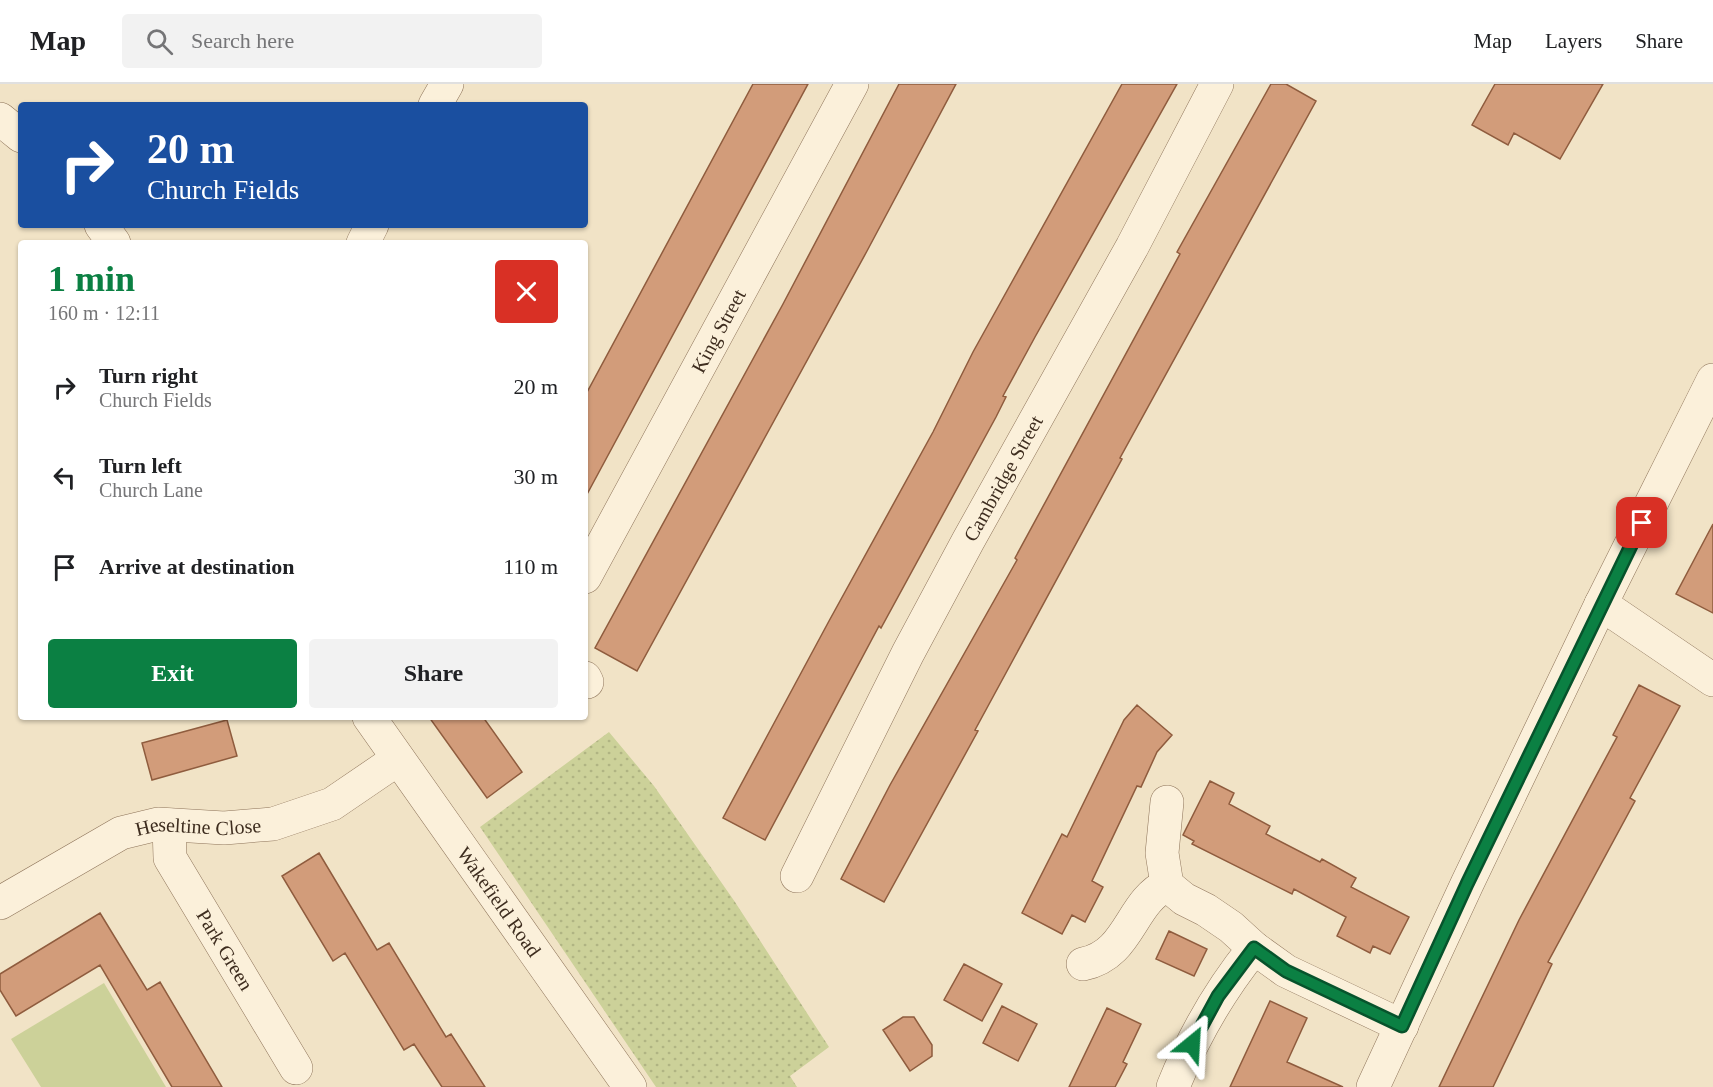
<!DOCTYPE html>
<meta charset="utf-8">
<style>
body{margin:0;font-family:Georgia,serif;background:#f2f2f2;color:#202124;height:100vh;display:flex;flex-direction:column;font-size:22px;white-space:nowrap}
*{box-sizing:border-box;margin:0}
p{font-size:20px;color:#757577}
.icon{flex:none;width:33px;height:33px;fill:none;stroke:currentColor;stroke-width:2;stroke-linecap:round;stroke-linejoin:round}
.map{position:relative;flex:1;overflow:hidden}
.drawer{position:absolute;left:18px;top:156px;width:570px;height:480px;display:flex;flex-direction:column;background:#fff;border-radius:6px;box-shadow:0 2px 4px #0004}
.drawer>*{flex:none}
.hud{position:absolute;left:18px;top:18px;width:570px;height:126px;border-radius:6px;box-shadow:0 2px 4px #0004;background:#1a4fa0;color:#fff;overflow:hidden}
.pin{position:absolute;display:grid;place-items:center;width:51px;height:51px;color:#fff;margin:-26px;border-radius:12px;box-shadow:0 3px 9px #0006}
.me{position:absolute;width:66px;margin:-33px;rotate:27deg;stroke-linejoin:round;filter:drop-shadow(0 0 4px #0008)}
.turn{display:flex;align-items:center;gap:21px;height:126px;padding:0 30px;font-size:27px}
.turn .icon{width:78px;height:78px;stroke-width:2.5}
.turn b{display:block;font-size:42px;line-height:51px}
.round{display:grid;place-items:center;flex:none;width:63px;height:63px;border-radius:6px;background:#f2f2f2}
.head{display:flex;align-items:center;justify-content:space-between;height:102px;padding:0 30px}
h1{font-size:36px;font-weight:800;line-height:45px;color:#0b8043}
.action{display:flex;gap:12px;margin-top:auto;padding:12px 30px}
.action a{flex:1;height:69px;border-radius:6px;background:#0b8043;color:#fff;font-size:24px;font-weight:800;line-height:69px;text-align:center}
.action a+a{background:#f2f2f2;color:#202124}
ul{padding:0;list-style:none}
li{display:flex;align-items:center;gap:18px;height:90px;padding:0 30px}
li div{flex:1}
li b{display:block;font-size:22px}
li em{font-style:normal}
header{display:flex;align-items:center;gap:36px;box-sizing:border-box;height:84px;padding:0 30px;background:#fff;border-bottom:2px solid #e0e0e0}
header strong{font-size:28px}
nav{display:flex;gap:33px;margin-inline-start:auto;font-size:21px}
.search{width:420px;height:54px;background:#f2f2f2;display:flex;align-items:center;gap:15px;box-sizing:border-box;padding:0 21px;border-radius:6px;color:#757577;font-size:22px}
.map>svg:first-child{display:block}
.grass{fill:#ccd199}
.park{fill:url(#park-dots)}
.building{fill:#d29c7a;stroke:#8f5c3e;stroke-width:1.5}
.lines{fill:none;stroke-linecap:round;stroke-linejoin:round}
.minor-casing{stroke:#8e745a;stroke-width:34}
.tertiary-casing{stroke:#8e745a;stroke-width:34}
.minor{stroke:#fbf0da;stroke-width:33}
.tertiary{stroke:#fbf0da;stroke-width:33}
.route-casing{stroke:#07532c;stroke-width:15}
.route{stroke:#0b8043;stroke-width:10}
.labels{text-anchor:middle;stroke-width:5;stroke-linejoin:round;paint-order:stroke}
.street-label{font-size:20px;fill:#3e2d1f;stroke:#f8edd6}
</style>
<header>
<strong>Map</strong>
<div class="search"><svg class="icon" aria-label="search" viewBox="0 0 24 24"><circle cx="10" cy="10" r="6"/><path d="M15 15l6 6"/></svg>Search here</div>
<nav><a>Map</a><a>Layers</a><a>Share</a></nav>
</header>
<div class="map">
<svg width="1713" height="1003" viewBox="0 0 1713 1003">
<defs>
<pattern id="park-dots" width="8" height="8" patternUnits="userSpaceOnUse" patternTransform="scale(1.5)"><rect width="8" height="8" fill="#ccd199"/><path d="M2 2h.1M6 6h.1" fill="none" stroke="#b0b483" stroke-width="1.8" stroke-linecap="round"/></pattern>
</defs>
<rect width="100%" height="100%" fill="#f1e3c6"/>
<path class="grass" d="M104,899l62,104h-125l-30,-48z"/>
<path class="park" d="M609,648l45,54 81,116 94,145 -39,29 7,11h-141l-176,-260z"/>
<path class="building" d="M753,0h55l-223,414v-102z
M899,0h57l-89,167 -230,420 -42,-23 188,-344z
M1122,0h55l-142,253 -32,59 3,1 -10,20 -115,211 -2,-2 -114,214 -42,-22 106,-197 104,-189 40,-80z
M1271,0h15l30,17 -196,357 2,1 -147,271 3,1 -94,171 -43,-23 49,-94 127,-225 -2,-2 165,-304 -3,-2z
M1495,0h108l-43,75 -46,-26 -6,12 -36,-20z
M1713,440v89l-37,-19z
M1639,601l41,21 -50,92 5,3 -87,161 4,2 -59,123h-54l80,-167 98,-183 -4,-2z
M1137,621l35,30 -15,17 -16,35 -4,-1 -45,95 11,6 -18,35 -13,-7 -10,19 -40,-21 40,-79 5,3 57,-117z
M429,633h54l39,55 -35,26z
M227,636l10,36 -85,24 -10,-37z
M1210,697l24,12 -5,11 41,22 -4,8 54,28 2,-3 34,19 -5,9 58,30 -19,37 -17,-8 -3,7 -33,-17 9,-19 -52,-28 -2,5 -100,-50 2,-3 -11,-6z
M319,769l58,97 12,-7 57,94 5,-3 34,53h-43l-28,-43 -10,6 -59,-97 -12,8 -51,-85z
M100,829l47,77 13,-8 62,105h-50l-72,-122 -84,51 -16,-26v-16z
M1169,847l38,18 -13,27 -38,-17z
M964,880l38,20 -20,37 -38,-21z
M1270,917l37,17 -20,44 56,25h-113z
M1002,922l35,18 -19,37 -35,-18z
M1107,924l34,16 -18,38 4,2 -12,23h-46z
M903,933h11l18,28v11l-22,15 -27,-41z"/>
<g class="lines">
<g class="minor-casing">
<g id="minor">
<path id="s1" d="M585,493l267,-493"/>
<path d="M1601,520l112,76"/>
<path d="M585,594l2,4"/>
<path d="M1167,718l-5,51 5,32 17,14 22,11 25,17 23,21 32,23 116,55"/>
<path id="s2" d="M169,741l1,33 126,210"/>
<path id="s3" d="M797,792l111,-223 60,-112 164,-294 85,-163"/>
<path id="s4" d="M0,819l121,-70 37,-9 66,4 49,-4 59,-20 66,-45"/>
<path d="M1083,880c47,-9 47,-62 84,-79"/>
<path d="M1173,1003c20,-50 47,-97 81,-139"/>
<path d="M1373,1003l94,-203 134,-280 112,-224"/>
</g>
</g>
<g class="tertiary-casing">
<g id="tertiary">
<path d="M435,21l12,-21"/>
<path d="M0,35l21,17"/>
<path d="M101,141l13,18"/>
<path d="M363,159l9,-18"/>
<path id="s5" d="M369,633l261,370"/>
</g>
</g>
<use href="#minor" class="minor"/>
<use href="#tertiary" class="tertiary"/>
</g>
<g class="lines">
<g class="route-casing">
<path id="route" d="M1192,960l26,-48 36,-48 32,23 116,55 65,-142 175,-361"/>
</g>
<use href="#route" class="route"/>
</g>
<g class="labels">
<g class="street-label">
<text dy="7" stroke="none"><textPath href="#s1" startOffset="280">King Street</textPath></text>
<text dy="7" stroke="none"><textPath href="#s3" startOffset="448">Cambridge Street</textPath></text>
<text dy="7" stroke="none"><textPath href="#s4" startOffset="218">Heseltine Close</textPath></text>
<text dy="7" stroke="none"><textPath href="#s5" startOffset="226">Wakefield Road</textPath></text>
<text dy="7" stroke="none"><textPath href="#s2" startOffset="140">Park Green</textPath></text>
</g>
</g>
</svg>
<div class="pin" style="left:1642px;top:439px;background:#d93025"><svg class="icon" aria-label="arrive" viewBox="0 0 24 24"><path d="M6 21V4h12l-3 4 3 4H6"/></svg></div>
<svg class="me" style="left:1192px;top:960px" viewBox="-20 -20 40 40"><path d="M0-17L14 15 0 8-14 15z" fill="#0b8043" stroke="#fff" stroke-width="4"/></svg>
<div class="hud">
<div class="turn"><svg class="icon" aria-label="right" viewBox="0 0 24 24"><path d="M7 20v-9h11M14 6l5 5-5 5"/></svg><div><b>20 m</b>Church Fields</div></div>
</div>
<section class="drawer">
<div class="head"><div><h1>1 min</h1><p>160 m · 12:11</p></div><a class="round" style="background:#d93025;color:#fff"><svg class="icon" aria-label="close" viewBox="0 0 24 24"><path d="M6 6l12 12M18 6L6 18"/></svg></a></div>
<ul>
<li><svg class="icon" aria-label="right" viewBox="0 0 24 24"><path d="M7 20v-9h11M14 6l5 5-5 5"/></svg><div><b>Turn right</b><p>Church Fields</p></div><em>20 m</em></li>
<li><svg class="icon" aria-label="left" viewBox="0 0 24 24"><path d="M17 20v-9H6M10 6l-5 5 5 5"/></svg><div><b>Turn left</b><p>Church Lane</p></div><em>30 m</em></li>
<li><svg class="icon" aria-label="arrive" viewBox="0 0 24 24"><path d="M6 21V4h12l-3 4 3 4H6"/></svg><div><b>Arrive at destination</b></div><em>110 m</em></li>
</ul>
<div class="action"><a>Exit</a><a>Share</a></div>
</section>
</div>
